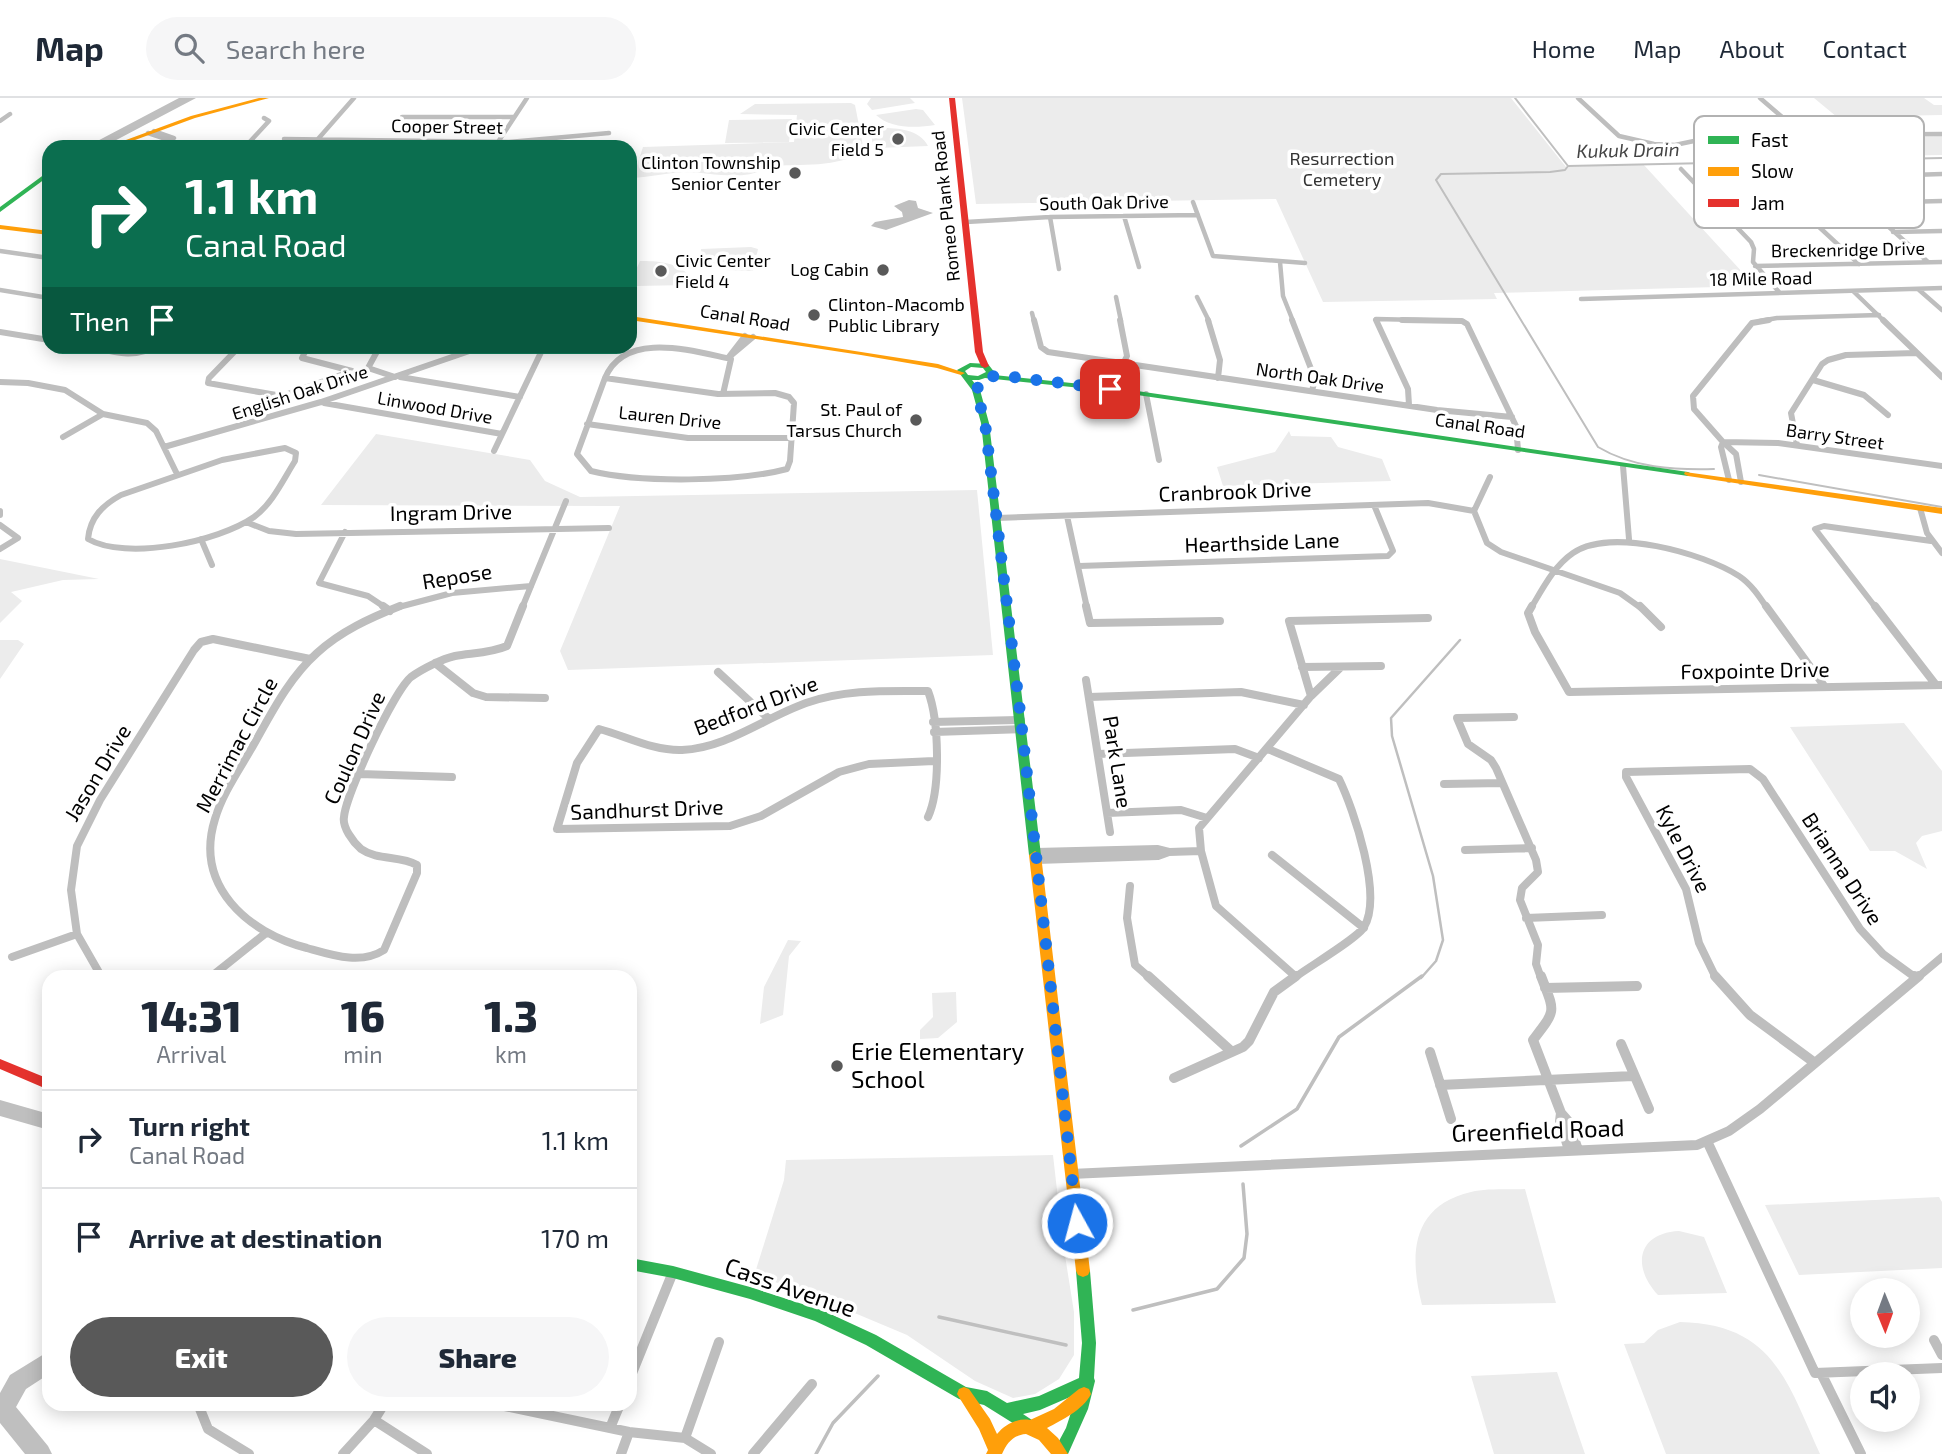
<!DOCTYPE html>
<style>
body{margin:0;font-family:"Exo 2",sans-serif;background:#f6f6f7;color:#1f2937;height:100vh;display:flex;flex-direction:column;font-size:26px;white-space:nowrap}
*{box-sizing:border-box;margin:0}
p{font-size:23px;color:#747a83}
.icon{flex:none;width:38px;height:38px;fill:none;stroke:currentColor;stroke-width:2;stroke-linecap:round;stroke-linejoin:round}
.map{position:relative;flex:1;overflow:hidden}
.panel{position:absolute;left:42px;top:872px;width:595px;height:441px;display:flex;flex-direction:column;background:#fff;border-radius:21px;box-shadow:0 4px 18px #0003}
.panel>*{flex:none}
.banner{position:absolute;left:42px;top:42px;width:595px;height:214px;border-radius:21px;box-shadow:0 4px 18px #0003;background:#0b6e4f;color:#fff;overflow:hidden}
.needle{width:46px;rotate:179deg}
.controls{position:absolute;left:1850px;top:1180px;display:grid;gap:14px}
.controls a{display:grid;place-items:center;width:70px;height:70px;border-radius:50%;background:#fff;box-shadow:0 4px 18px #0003;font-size:35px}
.pin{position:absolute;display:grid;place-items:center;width:60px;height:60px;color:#fff;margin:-30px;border-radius:14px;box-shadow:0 4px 10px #0006}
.me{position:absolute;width:77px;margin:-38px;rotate:353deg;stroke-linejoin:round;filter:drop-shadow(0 0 5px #0008)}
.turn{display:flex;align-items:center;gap:24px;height:147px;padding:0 28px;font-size:32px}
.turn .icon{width:91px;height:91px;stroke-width:2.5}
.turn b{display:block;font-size:49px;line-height:60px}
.then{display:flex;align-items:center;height:66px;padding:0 28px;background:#0003;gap:14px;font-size:26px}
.eta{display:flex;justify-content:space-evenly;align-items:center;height:119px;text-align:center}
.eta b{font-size:42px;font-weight:800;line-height:49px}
.cta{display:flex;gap:14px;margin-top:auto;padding:14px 28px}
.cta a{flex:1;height:80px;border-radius:42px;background:#595959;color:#fff;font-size:28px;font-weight:800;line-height:80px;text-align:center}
.cta a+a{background:#f6f6f7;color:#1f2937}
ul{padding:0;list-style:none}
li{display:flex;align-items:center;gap:21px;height:98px;padding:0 28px;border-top:2px solid #e0e1e3}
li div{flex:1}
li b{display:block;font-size:26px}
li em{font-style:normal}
header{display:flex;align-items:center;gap:42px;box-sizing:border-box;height:98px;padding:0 35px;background:#fff;border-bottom:2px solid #e0e1e3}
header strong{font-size:33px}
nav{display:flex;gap:38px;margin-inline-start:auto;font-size:24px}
.search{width:490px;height:63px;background:#f6f6f7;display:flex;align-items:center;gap:18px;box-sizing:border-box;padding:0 24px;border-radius:38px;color:#747a83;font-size:26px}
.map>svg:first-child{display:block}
.green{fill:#ececec}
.water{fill:#bfbfbf}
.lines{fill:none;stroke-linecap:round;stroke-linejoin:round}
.stream-far2{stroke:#bfbfbf;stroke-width:2}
.stream-far1{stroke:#bfbfbf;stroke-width:2.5}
.stream{stroke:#bfbfbf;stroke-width:3.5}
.river{fill:#bfbfbf;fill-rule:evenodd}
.street-far3{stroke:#bebebe;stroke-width:4.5}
.street-far2{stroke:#bebebe;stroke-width:6}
.street-far1{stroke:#bebebe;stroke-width:8}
.street{stroke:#bebebe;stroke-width:10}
.fast{fill:#30b455;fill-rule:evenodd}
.slow{fill:#ff9f0a;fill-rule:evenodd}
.jam{fill:#e5322d;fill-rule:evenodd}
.route{stroke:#1a73e8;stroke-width:12;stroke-dasharray:0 21.6}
.poi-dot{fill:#595959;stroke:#fff;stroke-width:2.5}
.labels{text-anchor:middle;stroke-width:7;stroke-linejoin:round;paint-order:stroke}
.far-street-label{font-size:18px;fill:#000;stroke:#fff}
.far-poi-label{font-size:18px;fill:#000;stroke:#fff;text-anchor:end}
.far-park-label{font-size:18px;fill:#333;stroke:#fff}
.far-water-label{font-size:19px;font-style:italic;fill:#444;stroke:#fff}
.street-label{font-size:21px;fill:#000;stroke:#fff}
.near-poi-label{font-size:24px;fill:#000;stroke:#fff;text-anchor:start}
.near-street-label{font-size:24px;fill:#000;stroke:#fff}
.key{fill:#fff;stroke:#b2b2b2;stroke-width:2}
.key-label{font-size:19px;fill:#000}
</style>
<header>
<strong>Map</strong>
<div class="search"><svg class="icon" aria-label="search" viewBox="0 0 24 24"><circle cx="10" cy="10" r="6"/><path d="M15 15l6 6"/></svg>Search here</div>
<nav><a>Home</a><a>Map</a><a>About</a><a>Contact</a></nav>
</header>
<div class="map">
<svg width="1942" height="1356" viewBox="0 0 1942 1356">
<rect width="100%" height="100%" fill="#fff"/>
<path class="green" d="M871,0h39l5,5 -43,7 -5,-6z
M962,0h549l55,69 77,-3 112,122 -261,7 3,6 -174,3 -47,-103 -300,5z
M1814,0h110l10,7h8v10l-105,2z
M851,5l4,2 9,46c-26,17 -64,13 -94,15 -24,17 -59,6 -87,6 -16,1 -33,5 -50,6l10,-31 151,-5 3,-27 -57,-1 15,-10z
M916,11l7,1 12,15c-19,3 -44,4 -59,-10z
M792,21l-3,23 -64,1 4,-23z
M870,30c19,0 48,-2 58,18l-51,2 -4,-2z
M1942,38v19l-56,1 -23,-18z
M751,149l7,2 -5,22 -28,-1 -23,-11 -1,-10z
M640,163c17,0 35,1 48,13v11l-52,1 -6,-3z
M1289,333l2,5 40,1 7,10 44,12 9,22 -168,5 -6,-19 58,-15z
M376,336l154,26 15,21 35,16 397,-7 16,165 -425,15 -8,-19 60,-145 -299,-1z
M0,461l99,20 -36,1 -52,12 11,9 -22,22z
M0,542h18l6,4 -24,35z
M1904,625l38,48v60l-20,5 -6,7 11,26 -32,-18h-25l-80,-124z
M788,842l13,1 -12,15 -6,59 -23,9 4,-37z
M956,894l1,30 -19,16 -18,1v-9l13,-13 -1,-24z
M1053,1057l10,88 11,69v43l-15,24 -24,15 -22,4 -38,-17 -68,-46 -112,-47 -41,-12 30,-96 2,-20z
M1525,1091l31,114 -134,2c-13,-50 -11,-99 49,-113 16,-4 37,-2 54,-3z
M1939,1099l3,5v66l-143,7 -34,-70z
M1679,1133l25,6 23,56 -69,2c-27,-29 -20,-62 21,-64z
M1680,1224c93,2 107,59 140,132h-154l-42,-110 20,-1 14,-13z
M1557,1274l28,82h-91l-23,-78z"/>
<path class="water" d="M179,0h17l-93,49h-17z
M909,102l7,1 2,7 15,5 -47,17 -15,-4 4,-4 28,-5 -1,-5 -8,-6z"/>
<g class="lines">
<path class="stream-far2" d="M1515,0l53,68
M1568,68l-3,4 -15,2 -109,2 -5,6 162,267c35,21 76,23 116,22
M1568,68l374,-8
M1759,377l183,32"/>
<path class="stream-far1" d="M1421,880l15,-17 7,-21 -10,-64 -41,-140 -1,-18 69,-78"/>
<path class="stream" d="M1241,1048l56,-37 42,-72 83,-61
M1133,1212l84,-21 27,-31 3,-24 -4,-50
M939,1219l127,28
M816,1356l17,-31 45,-47"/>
<path class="river" d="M0,1002l49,14v16l-49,-14z
M49,1253v23l-23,15 -10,18 32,39 4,8h-27l-25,-31v-30l10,-18z"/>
<path class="street-far3" d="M1578,0l41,38 35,8 21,1 19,-4 109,-6 139,-1
M1760,0l43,37
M402,19h112
M0,23l10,-7
M148,35l21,7 5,-2 -20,-7
M284,41l225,3 100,-9
M318,41l36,-41
M498,44l29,-44
M245,49l24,-26 -5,-3
M1681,71l70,73 3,7 -1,13 26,30
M1881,78l61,-2
M1881,78l29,26
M1692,82l76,-2 17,3
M1193,104l20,54 92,7
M1862,105l66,59
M1862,105l80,-2
M1124,118l15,51
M1050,119l9,52
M1806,122l12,6 41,38
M966,124l84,-5 148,-2
M1893,134l49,-1
M0,153l49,7
M1280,164l3,34 10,25
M1755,168l187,-4
M1918,191l24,21
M0,192l49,8
M1853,193l31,30
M1116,199l5,24
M1197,199l12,24
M1581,201l361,-11
M1032,215l2,8
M1377,223l-1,-2 87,2
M1760,223l17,-3 102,-3"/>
<path class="street-far2" d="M1034,222l7,27 7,5 389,58 75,7
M1208,222l12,40 -2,18
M1292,222l23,59 -3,12
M1376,222l32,69 1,16
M1402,222l60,1 5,3 49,102 2,24
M1769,222l-17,3 -59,73 1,13 29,33 55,1 164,23
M1883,222l59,57
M0,234l49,8
M745,238l-17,22 25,-21
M86,248c24,5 48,14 70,0
M240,248l-31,32 -1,5 74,13 70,-25
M308,248l-6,12 50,13
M380,248l-12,22 27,9
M400,279l120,20
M605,280l113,16 57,-1 14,4 5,6 -4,58 -3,8c-49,13 -147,14 -196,2l-14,-17z
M605,280c20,-48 87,-27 126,-19l-8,35
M1813,282l51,15 24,20
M0,284l28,1 37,7 38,24 44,9 9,8 21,43
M1110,291l17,-33 -7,-36
M1146,296l13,66
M324,305l178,31
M587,326l101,14h104
M63,339l40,-23
M1797,347l-6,-32 31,-49 6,-4 18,-5 70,-2
M164,349l157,-45 163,-56
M285,350l11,5 -1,8c-12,19 -23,43 -41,56 -36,25 -128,44 -166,22 2,-22 15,-34 33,-44l101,-35z
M494,353l50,-105
M1623,368l6,73
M1490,379l-16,34 13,32 14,9 119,41 21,15
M1729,382l-8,-33 2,-5 13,12 5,28
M1920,410l7,25 15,20
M0,413v4
M1067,418l20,92
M997,420l431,-15 46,8
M246,424l23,9 27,3 313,-6
M0,427l18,13 -18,11
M345,434l-26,51 49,13 18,12
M201,441l11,26
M1079,468l309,-10 5,-5 -19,-46
M531,488l35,-85
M395,510l57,-15 79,-7
M522,510l9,-22
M1531,510c12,-20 23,-42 42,-55 37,-26 130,0 166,23 12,8 20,20 28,32
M1876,510l-61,-79 9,-3 107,15"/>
<path class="street-far1" d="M383,508l7,5
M400,508c-30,12 -59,25 -83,47 -28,25 -45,59 -63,91 -14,25 -31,48 -39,75 -21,67 33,114 92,129 25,7 54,17 77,2l33,-77v-8c-17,-10 -39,-4 -56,-16 -8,-7 -19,-22 -17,-32 2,-23 50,-126 67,-140 11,-8 31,-18 44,-21 17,-3 36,-3 52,-10l16,-40
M1086,508l4,17 130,-2
M1532,508l-4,7 7,19 34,60 373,-7
M1640,508l21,21
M1766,508l59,81
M1875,508l61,79
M435,565l38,30 13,4 59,1
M1302,569l79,-1
M718,574l51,47
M1086,582l24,152
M1311,598l30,-29
M1089,599l152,-5 63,13
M1514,619l-57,1 11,26 23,16 5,8 40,92 2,12 -16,16 -2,12 18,45 -2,19 5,14
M933,624l88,-2
M934,634l88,-3
M1268,651l71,30c15,31 44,117 25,148 -6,11 -57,41 -70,51
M1098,656l137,-5 24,9
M360,676l92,3
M1444,686l58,-1
M1107,715l74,-3 26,8
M928,719c13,-28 11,-97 0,-126 -41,0 -83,-2 -122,12 -42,15 -79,45 -124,47 -29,1 -56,-14 -83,-21l-22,34 -20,66 173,-3 31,-10 78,-44 30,-8 65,-3
M1465,752l67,-2
M1036,754l121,-3 12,3 -11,4 -121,4
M1169,754l32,-1
M1272,757l92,73
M1130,788l-3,32 8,47 15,13
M1526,820l76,-3
M12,859l65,-23
M101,878l-24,-42 -6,-44 6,-44 23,-46 94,-150 7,-8 12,-3 97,20
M212,878l54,-43
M1295,878l-79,-70 -15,-55 -2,-23 112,-132 -22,-75 139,-3
M1716,880l-17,-35 -13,-54 -60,-112v-5l124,-3 13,10 97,150 23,25 33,24
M1917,880l25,-21"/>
<path class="street" d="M1148,878l84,76
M1541,878c14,37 16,33 -8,64l28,73
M1715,878l35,39 65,48
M1914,878l2,2
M1545,890l92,-2
M1621,946l28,65
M1430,954l21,67
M1174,980l69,-31 6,-6 25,-49 22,-16
M1440,987l193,-9
M1707,1043l108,232 127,-5
M1569,1052l-9,-29 1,-8 7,8 10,29
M1071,1076l626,-29 32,-14 31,-22 159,-133
M1934,1242l8,15
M1821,1275l40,81
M630,1280l43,-106
M198,1306l10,25 41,25
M495,1306l134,28 56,6 26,16
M374,1322l53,34
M610,1330l10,-24
M685,1340l34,-96
M343,1356l31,-34 10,-16
M621,1356l8,-22
M753,1356l59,-70"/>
<path class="fast" d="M49,73v5l-49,36v-5z
M970,265l18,1 7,9 -1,2 116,12 578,85 4,2 -4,2 -578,-85 -125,-13 -6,2h-7l8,10 9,33 52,432 -6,4 -6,-4 -48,-432 -9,-33 -15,-20zM971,269l12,1 3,4 -8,4 -10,-1 -3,-4z
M630,1160l43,8 77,21 74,24 52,24 90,52 21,4 20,12 32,-7 40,-18 3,-35 -6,-72 2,-4 5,-2 5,2 2,4 6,72 -2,35 1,3 -7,28 -20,45h-16l14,-26 11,-34 -37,16 -17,4 9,6 3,5 -3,5 -5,2 -43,-27 -25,-6 -93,-54 -51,-24 -65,-22 -77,-21 -43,-8z"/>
<path class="slow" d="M259,0h10l-74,20 -79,29h-9l84,-31z
M0,127l49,6v4l-49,-6z
M630,218l308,48 27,9 -4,2 -24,-7 -76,-13 -231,-35z
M1685,374l257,36v6l-254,-38 -4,-2z
M1035,753l6,4 49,416 -2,4 -5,2 -5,-2 -2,-4 -47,-416z
M964,1289l5,2 21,30 7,15c8,-10 20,-16 33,-14l24,-11 25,-20 5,-2 5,2 2,5c-8,16 -29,26 -44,34l11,10 10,16h-17l-12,-14 -13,-6c-13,1 -19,9 -24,20h-16l2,-4 -9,-21 -22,-35 2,-5z"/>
<path class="jam" d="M949,0h6l28,254 6,14 -4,2 -4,-2 -6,-14z
M0,961l49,20v11l-49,-21z"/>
</g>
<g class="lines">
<path class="route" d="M1077,1125l-56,-503 -36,-297 -9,-33 10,-14 27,1 97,12"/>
</g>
<g class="poi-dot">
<circle cx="898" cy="41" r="7"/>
<circle cx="795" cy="75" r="7"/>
<circle cx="883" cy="172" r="7"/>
<circle cx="661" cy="173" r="7"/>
<circle cx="814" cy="217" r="7"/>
<circle cx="916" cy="322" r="7"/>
<circle cx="837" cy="968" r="7"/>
</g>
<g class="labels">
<g class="far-street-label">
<text transform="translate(447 29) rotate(1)" y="6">Cooper Street</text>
<text transform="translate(1104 105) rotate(-1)" y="6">South Oak Drive</text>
<text transform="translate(946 108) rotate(-96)" y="6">Romeo Plank Road</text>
<text transform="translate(1848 152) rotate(-1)" y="6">Breckenridge Drive</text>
<text transform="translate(1761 181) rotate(-1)" y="6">18 Mile Road</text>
<text transform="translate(745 220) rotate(9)" y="6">Canal Road</text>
<text transform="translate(1320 280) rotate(8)" y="6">North Oak Drive</text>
<text transform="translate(300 295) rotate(-18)" y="6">English Oak Drive</text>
<text transform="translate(435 310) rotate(10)" y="6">Linwood Drive</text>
<text transform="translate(670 320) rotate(6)" y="6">Lauren Drive</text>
<text transform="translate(1480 328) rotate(8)" y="6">Canal Road</text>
<text transform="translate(1835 339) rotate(8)" y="6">Barry Street</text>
</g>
<g class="far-poi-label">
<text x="884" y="37">Civic Center<tspan x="884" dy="21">Field 5</tspan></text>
<text x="781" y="71">Clinton Township<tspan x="781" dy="21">Senior Center</tspan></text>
<text x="675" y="169" text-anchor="start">Civic Center<tspan x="675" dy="21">Field 4</tspan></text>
<text x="869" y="178">Log Cabin</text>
<text x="828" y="213" text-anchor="start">Clinton-Macomb<tspan x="828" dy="21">Public Library</tspan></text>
<text x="902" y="318">St. Paul of<tspan x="902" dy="21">Tarsus Church</tspan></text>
</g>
<g class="far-park-label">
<text x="1342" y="67">Resurrection<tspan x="1342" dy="21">Cemetery</tspan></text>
</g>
<g class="far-water-label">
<text transform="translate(1628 52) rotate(-1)" y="7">Kukuk Drain</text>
</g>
<g class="street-label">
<text transform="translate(1235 394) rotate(-2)" y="7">Cranbrook Drive</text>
<text transform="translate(451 415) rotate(-1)" y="7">Ingram Drive</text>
<text transform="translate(1262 445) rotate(-2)" y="7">Hearthside Lane</text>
<text transform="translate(457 479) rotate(-9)" y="7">Repose</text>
<text transform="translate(1755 573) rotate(-1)" y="7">Foxpointe Drive</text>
<text transform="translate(756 608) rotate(-21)" y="7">Bedford Drive</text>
<text transform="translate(237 647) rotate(-62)" y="7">Merrimac Circle</text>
<text transform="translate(355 650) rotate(-66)" y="7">Coulon Drive</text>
<text transform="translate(1117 664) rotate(81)" y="7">Park Lane</text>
<text transform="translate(98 675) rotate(-59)" y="7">Jason Drive</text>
<text transform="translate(647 712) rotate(-2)" y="7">Sandhurst Drive</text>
<text transform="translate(1683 751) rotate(63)" y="7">Kyle Drive</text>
<text transform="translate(1842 771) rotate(57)" y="7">Brianna Drive</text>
</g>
<g class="near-poi-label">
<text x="851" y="962">Erie Elementary<tspan x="851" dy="28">School</tspan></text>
</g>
<g class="near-street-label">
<text transform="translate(1538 1033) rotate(-2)" y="8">Greenfield Road</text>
<text transform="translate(790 1190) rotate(19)" y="8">Cass Avenue</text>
</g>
</g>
<rect x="1694" y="18" width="230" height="112" rx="10" class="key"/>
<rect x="1708" y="38" width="31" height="8" fill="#30b455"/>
<rect x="1708" y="69" width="31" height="9" fill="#ff9f0a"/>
<rect x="1708" y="101" width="31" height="8" fill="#e5322d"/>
<g class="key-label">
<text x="1751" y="49">Fast</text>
<text x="1751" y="80">Slow</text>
<text x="1751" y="112">Jam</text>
</g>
</svg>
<div class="controls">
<a><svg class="needle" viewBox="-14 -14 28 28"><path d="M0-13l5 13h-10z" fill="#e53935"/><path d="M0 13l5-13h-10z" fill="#747a83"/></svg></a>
<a><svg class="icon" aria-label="sound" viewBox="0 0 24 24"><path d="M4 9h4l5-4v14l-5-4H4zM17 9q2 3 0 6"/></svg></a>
</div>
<div class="pin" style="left:1110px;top:291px;background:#d93025"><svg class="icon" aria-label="arrive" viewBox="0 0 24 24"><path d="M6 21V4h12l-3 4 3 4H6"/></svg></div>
<svg class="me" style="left:1077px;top:1125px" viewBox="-20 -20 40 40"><circle r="17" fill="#1a73e8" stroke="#fff" stroke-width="3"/><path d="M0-11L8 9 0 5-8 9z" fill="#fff"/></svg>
<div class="banner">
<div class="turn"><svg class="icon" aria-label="right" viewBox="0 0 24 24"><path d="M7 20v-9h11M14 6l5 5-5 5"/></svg><div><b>1.1 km</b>Canal Road</div></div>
<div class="then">Then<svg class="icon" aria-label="arrive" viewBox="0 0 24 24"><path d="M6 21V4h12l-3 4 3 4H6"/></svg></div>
</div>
<section class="panel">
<div class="eta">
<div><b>14:31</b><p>Arrival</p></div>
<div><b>16</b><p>min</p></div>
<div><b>1.3</b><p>km</p></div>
</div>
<ul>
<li><svg class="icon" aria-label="right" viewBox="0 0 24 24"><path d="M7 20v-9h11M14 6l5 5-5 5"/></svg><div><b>Turn right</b><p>Canal Road</p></div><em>1.1 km</em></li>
<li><svg class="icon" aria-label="arrive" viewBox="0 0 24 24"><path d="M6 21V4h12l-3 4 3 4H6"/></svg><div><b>Arrive at destination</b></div><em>170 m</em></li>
</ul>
<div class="cta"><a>Exit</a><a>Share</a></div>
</section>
</div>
